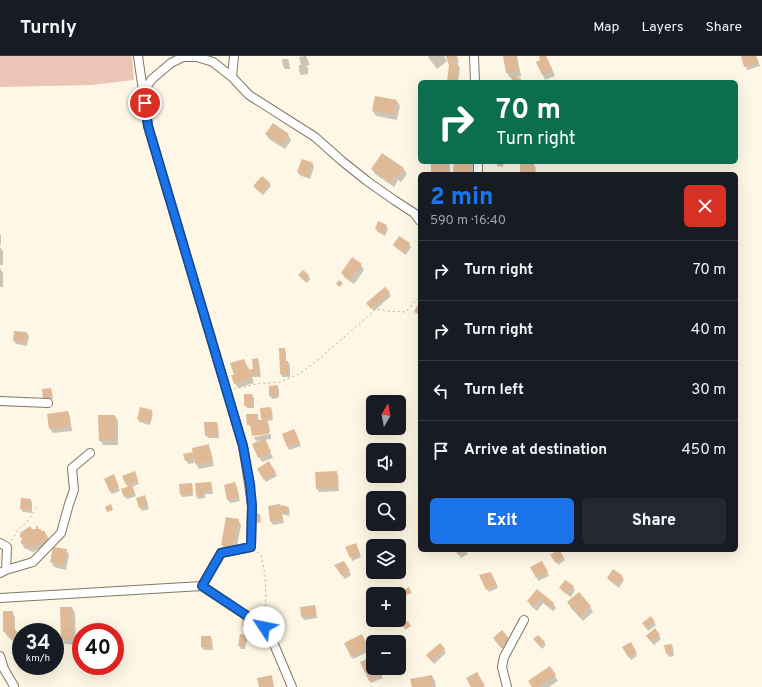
<!DOCTYPE html>
<meta charset="utf-8">
<style>
body{margin:0;font-family:Overpass,sans-serif;background:#242831;color:#f1f3f6;height:100vh;display:flex;flex-direction:column;font-size:15px;white-space:nowrap}
*{box-sizing:border-box;margin:0}
p{font-size:13px;color:#9ea1a6}
.icon{flex:none;width:22px;height:22px;fill:none;stroke:currentColor;stroke-width:2;stroke-linecap:round;stroke-linejoin:round}
.map{position:relative;flex:1;overflow:hidden}
.side{position:absolute;left:418px;top:116px;width:320px;height:380px;display:flex;flex-direction:column;background:#171b24;border-radius:6px;box-shadow:0 4px 16px #0002}
.side>*{flex:none}
.banner{position:absolute;left:418px;top:24px;width:320px;height:84px;border-radius:6px;box-shadow:0 4px 16px #0002;background:#0b6e4f;color:#fff;overflow:hidden}
.needle{width:26px;rotate:10deg}
.controls{position:absolute;left:366px;top:339px;display:grid;gap:8px}
.controls a{display:grid;place-items:center;width:40px;height:40px;border-radius:6px;background:#171b24;box-shadow:0 4px 16px #0002;font-size:20px}
.speed{position:absolute;left:12px;top:567px;display:flex;gap:8px;font-size:20px;font-weight:700;text-align:center}
.speed>*{display:grid;place-content:center;width:52px;height:52px;border-radius:50%;background:#171b24;box-shadow:0 4px 16px #0002;line-height:1}
.speed small{font-size:10px;font-weight:400}
.speed .limit{border:6px solid #d22;background:#fff;color:#111}
.pin{position:absolute;display:grid;place-items:center;width:34px;height:34px;color:#fff;margin:-17px;border:2px solid #fff;border-radius:50%;box-shadow:0 1px 4px #0007}
.me{position:absolute;width:44px;margin:-22px;rotate:304deg;stroke-linejoin:round;filter:drop-shadow(0 0 3px #0008)}
.turn{display:flex;align-items:center;gap:14px;height:84px;padding:0 12px;font-size:18px}
.turn .icon{width:52px;height:52px;stroke-width:2.5}
.turn b{display:block;font-size:28px;line-height:34px}
.round{display:grid;place-items:center;flex:none;width:42px;height:42px;border-radius:6px;background:#242831}
.headline{display:flex;align-items:center;justify-content:space-between;height:68px;padding:0 12px}
h1{font-size:24px;font-weight:800;line-height:30px;color:#1a73e8}
.cta{display:flex;gap:8px;margin-top:auto;padding:8px 12px}
.cta a{flex:1;height:46px;border-radius:6px;background:#1a73e8;color:#fff;font-size:16px;font-weight:800;line-height:46px;text-align:center}
.cta a+a{background:#242831;color:#f1f3f6}
ul{padding:0;list-style:none}
li{display:flex;align-items:center;gap:12px;height:60px;padding:0 12px;border-top:1px solid #363941}
li div{flex:1}
li b{display:block;font-size:15px}
li em{font-style:normal}
header{display:flex;align-items:center;gap:24px;box-sizing:border-box;height:56px;padding:0 20px;background:#171b24;border-bottom:1px solid #363941}
header strong{font-size:19px}
nav{display:flex;gap:22px;margin-inline-start:auto;font-size:14px}
.map>svg:first-child{display:block}
.green{fill:#ebc5b6}
.shadow{fill:#0003}
.building{fill:#e0ba96}
.lines{fill:none;stroke-linecap:round;stroke-linejoin:round}
.minor-casing{stroke:#817965;stroke-width:10}
.path{stroke:#b7b1a3;stroke-width:1;stroke-dasharray:2 3;stroke-linecap:butt}
.minor{stroke:#fff;stroke-width:8}
.route-casing{stroke:#114b97;stroke-width:10}
.route{stroke:#1a73e8;stroke-width:7}
</style>
<header>
<strong>Turnly</strong>
<nav><a>Map</a><a>Layers</a><a>Share</a></nav>
</header>
<div class="map">
<svg width="762" height="631" viewBox="0 0 762 631">
<rect width="100%" height="100%" fill="#fef7e5"/>
<path class="green" d="M0,0h132l2,24 -42,5 -92,2z"/>
<path class="shadow" d="M304,0h2l4,9 -4,1 2,2v6l-7,1 -2,-4v-6h2l-2,-8z
M429,0h15l3,5 -10,8 -9,-12z
M447,0h10l2,7h-2l3,5 -2,14h-10l2,-18z
M504,0h13l4,20 -11,2 -3,-5z
M540,0h6l9,20 -10,4 -8,-18 5,-2z
M742,0h14l4,10 -13,4z
M282,3h6l1,3 1,7h-5l-2,-3z
M397,45l3,5 -3,14 -21,-4 -3,-5z
M266,78l22,1 3,5 -6,9 -16,-10z
M382,98l22,15 3,5 -6,8 -3,-2 -4,7 -19,-13 -3,-5z
M302,104l11,4 1,3 -4,12 -11,-4 -1,-3z
M430,106h20v12h-17z
M455,106h18l2,3 -1,9h-19l-1,-2z
M534,109l2,3 -1,6h-14z
M269,127l2,3 -8,9 -7,-6 -1,-3z
M386,170l2,3 -3,7 -7,-4 -2,-3z
M0,178l1,1v10h-1z
M409,188l2,3 -5,8 -10,-7 -2,-3z
M0,191l3,4v14h-3z
M361,209l3,5 -10,14 -9,-6 -3,-5z
M0,212l3,5v14h-3z
M303,215l6,5 1,3 -3,4 -6,-5 -1,-3z
M385,232l6,8 -17,15 -4,-4z
M27,277l2,3 -2,10 -11,-2 -2,-3z
M284,293l2,3v10h2l2,3v12h-8l-1,-3z
M257,303l2,3 2,15h-9l2,6 -16,5 -3,-5v-8l9,-15 5,10h5z
M277,330l2,4v7h-1v1l-6,1 -2,-4z
M51,333l1,3 1,7h-4l1,3 -6,-3z
M252,339l2,3v10h-7l-2,-3z
M141,352l10,3 2,3 -3,11 -11,-3 -1,-3z
M271,352l1,3 1,9 -6,1 2,4 1,7 -17,3v2l-2,-10h-1l-2,-3 9,-9 2,6 4,-1 -1,-2z
M68,356l2,5 2,14 -19,2 -3,-5z
M115,360l3,5v24h-15l-3,-5z
M217,367l1,3 1,12h-11l-2,-3z
M296,377l5,13 -12,4 -6,-15z
M271,378v5l-7,1 9,18 -11,4 -3,-5 2,-17 -5,1 -2,-4z
M208,390l3,5 3,15 -15,3 -3,-5 -1,-6h-1v5l-6,1 -4,-9 10,-2z
M269,407l8,13 -11,6 -8,-13z
M336,416l2,3 1,16 -20,1 -2,-4z
M136,419l3,9 -7,3 4,9 -9,3 -2,-3 3,-9 -1,-2z
M115,423l5,12 -8,3 -2,-3z
M211,427l1,3 1,8h-8v4l-7,1 -2,-3z
M192,428l1,2h-1l1,10 -11,1 -1,-3z
M235,428l2,3 3,14 -10,2 -2,-3z
M22,443l9,1 1,3v10l-9,-1 -2,-3z
M146,443l3,10 -7,2 -2,-4z
M279,449l2,4 7,-1 2,3 -1,5 -7,-2 2,9 -11,2 -2,-4z
M238,464l3,5 -5,27 -11,-2 -3,-5z
M37,471l4,5h4l5,9 -8,9h-7v2l-6,-1 -1,-2h-3l-3,-5 1,-3 -2,-4 10,-7h6z
M357,491l4,10 -9,4 -1,-3z
M54,492l12,2 3,5 -3,15 -12,-3 -3,-5z
M456,494h10l2,4 -7,4z
M563,501l2,3 -7,5 -4,-7z
M344,506l7,13 -6,4 -8,-11z
M544,509l5,11 -11,5 -1,-3z
M613,514l9,7 2,3 -5,8 -9,-7 -2,-3z
M493,521l5,11 -9,4 -2,-3z
M573,531l2,3 -4,7 -9,-6 -1,-3z
M537,534l16,13 3,5 -3,3 -10,-8 -6,8 -6,-5 -3,-5z
M579,538l11,13 3,5 -10,9 -12,-13 -3,-5z
M314,550l2,3 1,9 -13,2 -2,-3z
M72,552l3,5 1,32 -11,-1 -3,-5z
M12,556l3,5v14l4,3 2,-1v10h-6l-8,-7 -3,-6z
M258,566l-1,7h5l1,3v6h-8l-2,-3v-5l-8,-1 -2,-3z
M654,566l2,3 -8,6 -3,-4z
M655,574l6,9 -7,6 -5,-6z
M361,579l9,16 -17,8 -8,-16z
M245,580l2,3 -2,10h-4l-2,-3z
M202,581h9l1,3 1,10h-9l-2,-3z
M534,583l10,3 2,3 -4,4z
M496,585l15,4 -7,6z
M440,588l6,9 -12,11 -5,-6z
M630,588l7,12 -6,4 -8,-12z
M671,589l2,3 1,8 -5,1 -2,-3z
M373,602v10h5l5,10 -12,5 -2,-3z
M550,612l8,13 -9,6h-16z
M432,620l3,5 1,6h-23z"/>
<path class="building" d="M446,0h11l1,4 -9,2 9,2 -2,18h-9l2,-17z
M503,0h13l3,15 -13,2z
M539,0h7l7,15 -11,4 -6,-13 4,-2z
M741,0h15l3,7 -15,4z
M512,20l9,2 -1,4h-9z
M375,40l22,4 -3,15 -22,-4z
M273,67l16,11 -7,11 -17,-11z
M382,97l22,15 -6,9 -3,-2 -4,7 -20,-13z
M302,103l11,4 -5,14 -11,-5z
M429,106h19l-1,9h-3v3h-10v-3l-3,1v-8h-2z
M454,106h18v11l-15,1v-1l-4,-1z
M497,106h6v5l-6,-1z
M520,107l14,1v10h-14z
M262,120l8,7 -9,10 -8,-7z
M378,165l9,4 -4,8 -8,-4z
M399,180l11,7 -6,9 -11,-7z
M352,201l10,7 -12,16 -9,-7z
M303,214l6,5 -4,6 -7,-6z
M339,224l4,3 -3,4 -4,-3z
M385,231l5,5 -19,17 -5,-6z
M418,248l2,1v10l-6,-3z
M14,275l13,1 -1,11 -13,-2z
M279,292h6v13h3l1,13h-9z
M258,302l1,16h-8l1,4 -18,6 -3,-9h3l-4,-12 14,-4 3,8 1,-1 2,7v-4h3l-1,-10z
M278,329v9h-2l1,1 -8,1v-10z
M51,332l1,8h-4l1,3 -6,1 -1,-11z
M244,338h8l1,11 -9,1z
M140,351l12,3 -3,13 -12,-4z
M271,351l1,10 -11,2 -1,-11z
M68,355l2,15 -21,3 -2,-15z
M246,358h12v6l9,-1 2,15 -17,2 -2,-11 7,-1 -10,1z
M98,359h17l1,25 -17,1z
M204,366h13l1,13 -13,1z
M294,373l6,14 -13,4 -5,-13z
M265,382l6,14 -13,6 -6,-14z
M209,388l3,17 -17,3 -3,-16z
M193,396l-1,7 -7,2 -2,-7z
M269,405l7,12 -12,7 -7,-11z
M135,415l3,10 -12,4 -4,-9z
M337,415v17l-21,1 -1,-17z
M114,418l5,13 -9,5 -6,-13z
M211,426l1,9h-9l1,5h-8l-1,-13z
M235,426l4,15 -12,3 -3,-15z
M192,427l1,10 -13,2 -1,-11z
M132,429l3,8 -11,4 -3,-8z
M145,439l3,10 -9,3 -3,-10z
M21,442l10,1 -1,11 -10,-1z
M111,448l2,6 -6,2 -2,-5z
M280,448l1,4v-3l8,2 -2,7 -6,-2 2,8 -13,2 -2,-16z
M255,457l5,1 1,8 -4,1z
M226,461l13,2 -6,29 -12,-3z
M30,470l2,3h4v-3h2v3h3v2h4v4h2v11h-4v-3l-3,-1v4l-7,-1v2l-8,-1v-2h-4v-4h3v-2l-4,-1v-4z
M356,487l4,11 -10,4 -5,-11z
M53,491l14,2 -3,16 -14,-3z
M455,494h13l-10,5z
M558,494h1l5,7 -8,6 -6,-8z
M344,505l6,10 -8,5 -8,-11z
M542,505l6,11 -12,6 -6,-11z
M613,513l10,7 -6,9 -10,-7z
M491,516l6,13 -11,5 -7,-15z
M565,524l9,6 -5,8 -10,-6z
M409,531l3,6 -6,2 -2,-5z
M537,533l17,14 -4,4 -10,-8 -6,7 -7,-5z
M579,536l12,14 -11,11 -13,-15z
M315,549l1,10 -15,2 -1,-10z
M60,551h12l1,33 -12,-1z
M3,555h10v17l6,5 2,-1v6h-10l-8,-7z
M243,560l14,2 -2,10h7v7h-10v-8l-10,-1z
M651,560l4,6 -9,6 -4,-5z
M408,565l3,5 -6,4 -3,-6z
M655,572l5,7 -9,7 -5,-6z
M32,573v3h-9z
M502,574l9,11 -10,7 -8,-10z
M240,578l5,1 -1,12 -6,-1z
M362,578l7,14 -18,9 -7,-14z
M538,579l7,7 -5,4 -7,-7z
M201,580h10v11h-10z
M631,586l6,11 -9,4 -6,-10z
M440,587l5,6 -14,12 -5,-6z
M672,588l1,9 -7,1 -2,-9z
M373,600v12h6l3,7 -13,6 -9,-19z
M550,610l6,9 -18,12h-6l-4,-6z
M477,616l8,14 -2,1h-12l-5,-9z
M272,619l2,12h-15l-2,-9z
M432,619l2,8h-2l1,4h-21l-2,-8z"/>
<g class="lines">
<g class="minor-casing">
<path id="minor" d="M138,0l10,70 95,320 6,38 3,22 -1,41 -30,6 -19,33
M474,0l1,26
M232,21l2,-21
M143,36l9,-13 19,-16 12,-6h14l16,5 19,15 17,18 66,42 27,24 25,20 27,19 20,13 6,8
M478,106v12
M0,345l48,2
M0,487l7,4 -1,23 -6,3
M6,514l27,-8 28,-29 8,-29 5,-14 -2,-22 18,-15
M0,542l202,-12 66,44 24,57
M0,600l4,13 10,17
M507,631l-5,-20 2,-10 20,-37"/>
</g>
<path class="path" d="M234,333l23,-5 23,-2 19,-8 19,-14 58,-51 11,2 19,1 10,-12h4
M11,484l2,-1 4,-8 10,-9 11,-16
M257,496l4,3 4,20 1,20 -2,23"/>
<use href="#minor" class="minor"/>
</g>
<g class="lines">
<g class="route-casing">
<path id="route" d="M145,47l3,23 95,320 7,38 2,22 -1,41 -30,6 -19,33 62,41"/>
</g>
<use href="#route" class="route"/>
</g>
</svg>
<div class="controls">
<a><svg class="needle" viewBox="-14 -14 28 28"><path d="M0-13l5 13h-10z" fill="#e53935"/><path d="M0 13l5-13h-10z" fill="#9ea1a6"/></svg></a>
<a><svg class="icon" aria-label="sound" viewBox="0 0 24 24"><path d="M4 9h4l5-4v14l-5-4H4zM17 9q2 3 0 6"/></svg></a>
<a><svg class="icon" aria-label="search" viewBox="0 0 24 24"><circle cx="10" cy="10" r="6"/><path d="M15 15l6 6"/></svg></a>
<a><svg class="icon" aria-label="layers" viewBox="0 0 24 24"><path d="M12 4l9 5-9 5-9-5zM3 14l9 5 9-5"/></svg></a>
<a>+</a>
<a>−</a>
</div>
<div class="speed"><div>34<small>km/h</small></div><div class="limit">40</div></div>
<div class="pin" style="left:145px;top:47px;background:#d93025"><svg class="icon" aria-label="arrive" viewBox="0 0 24 24"><path d="M6 21V4h12l-3 4 3 4H6"/></svg></div>
<svg class="me" style="left:264px;top:571px" viewBox="-20 -20 40 40"><circle r="19" fill="#fff"/><path d="M0-13L10 11 0 6-10 11z" fill="#1a73e8"/></svg>
<div class="banner">
<div class="turn"><svg class="icon" aria-label="right" viewBox="0 0 24 24"><path d="M7 20v-9h11M14 6l5 5-5 5"/></svg><div><b>70 m</b>Turn right</div></div>
</div>
<section class="side">
<div class="headline"><div><h1>2 min</h1><p>590 m · 16:40</p></div><a class="round" style="background:#d93025;color:#fff"><svg class="icon" aria-label="close" viewBox="0 0 24 24"><path d="M6 6l12 12M18 6L6 18"/></svg></a></div>
<ul>
<li><svg class="icon" aria-label="right" viewBox="0 0 24 24"><path d="M7 20v-9h11M14 6l5 5-5 5"/></svg><div><b>Turn right</b></div><em>70 m</em></li>
<li><svg class="icon" aria-label="right" viewBox="0 0 24 24"><path d="M7 20v-9h11M14 6l5 5-5 5"/></svg><div><b>Turn right</b></div><em>40 m</em></li>
<li><svg class="icon" aria-label="left" viewBox="0 0 24 24"><path d="M17 20v-9H6M10 6l-5 5 5 5"/></svg><div><b>Turn left</b></div><em>30 m</em></li>
<li><svg class="icon" aria-label="arrive" viewBox="0 0 24 24"><path d="M6 21V4h12l-3 4 3 4H6"/></svg><div><b>Arrive at destination</b></div><em>450 m</em></li>
</ul>
<div class="cta"><a>Exit</a><a>Share</a></div>
</section>
</div>
